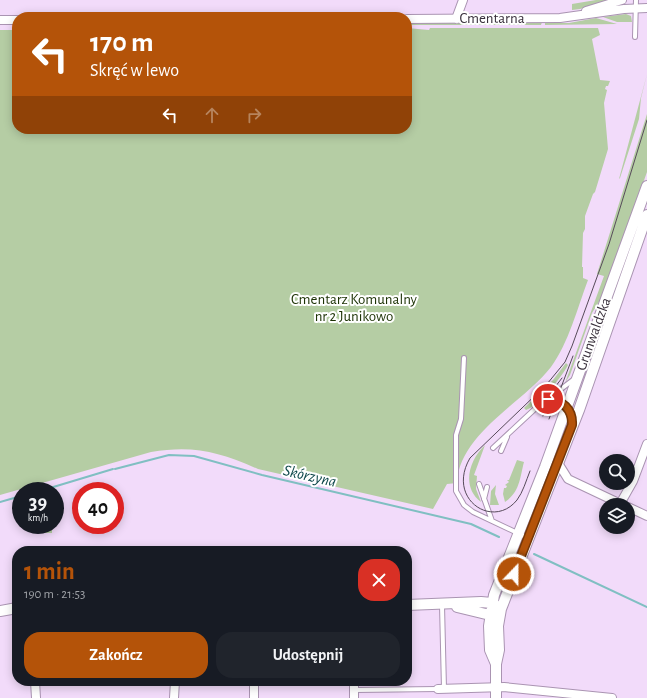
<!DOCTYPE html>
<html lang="pl">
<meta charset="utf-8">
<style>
body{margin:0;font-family:"Alegreya Sans",sans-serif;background:#20242c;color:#f1f3f6;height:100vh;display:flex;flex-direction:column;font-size:15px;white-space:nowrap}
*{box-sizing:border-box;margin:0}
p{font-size:13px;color:#9ea1a6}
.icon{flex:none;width:22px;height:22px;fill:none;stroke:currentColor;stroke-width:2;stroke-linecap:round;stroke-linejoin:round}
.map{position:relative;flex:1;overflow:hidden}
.drawer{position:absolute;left:12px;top:546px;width:400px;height:140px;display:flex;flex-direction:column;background:#171b24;border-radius:16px;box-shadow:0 2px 10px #0003}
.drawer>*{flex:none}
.guide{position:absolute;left:12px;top:12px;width:400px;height:122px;border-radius:16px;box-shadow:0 2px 10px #0003;background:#b45309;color:#fff;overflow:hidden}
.controls{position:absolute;left:599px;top:454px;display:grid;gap:8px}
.controls a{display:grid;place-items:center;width:36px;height:36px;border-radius:50%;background:#171b24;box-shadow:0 2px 10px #0003;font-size:20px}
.speed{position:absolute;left:12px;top:482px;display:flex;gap:8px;font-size:20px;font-weight:700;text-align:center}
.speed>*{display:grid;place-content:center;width:52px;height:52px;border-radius:50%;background:#171b24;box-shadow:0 2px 10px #0003;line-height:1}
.speed small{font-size:10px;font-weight:400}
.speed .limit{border:6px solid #d22;background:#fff;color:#111}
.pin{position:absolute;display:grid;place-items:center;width:34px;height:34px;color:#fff;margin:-17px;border:2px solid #fff;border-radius:50%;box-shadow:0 1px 4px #0007}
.me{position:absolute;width:44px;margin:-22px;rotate:22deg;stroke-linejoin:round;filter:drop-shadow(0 0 3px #0008)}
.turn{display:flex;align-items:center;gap:14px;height:84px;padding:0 12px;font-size:18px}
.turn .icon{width:52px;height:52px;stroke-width:2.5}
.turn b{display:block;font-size:28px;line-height:34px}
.lanes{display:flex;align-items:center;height:38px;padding:0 12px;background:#0003;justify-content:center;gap:20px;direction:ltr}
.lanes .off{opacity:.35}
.round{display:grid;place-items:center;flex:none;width:42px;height:42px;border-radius:16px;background:#20242c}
.headline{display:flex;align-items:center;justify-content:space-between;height:68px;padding:0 12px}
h1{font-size:24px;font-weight:700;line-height:30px;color:#b45309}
.button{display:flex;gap:8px;margin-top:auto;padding:8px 12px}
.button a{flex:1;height:46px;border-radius:16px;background:#b45309;color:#fff;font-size:16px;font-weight:700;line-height:46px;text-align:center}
.button a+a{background:#20242c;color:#f1f3f6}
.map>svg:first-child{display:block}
.green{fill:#b5cda4}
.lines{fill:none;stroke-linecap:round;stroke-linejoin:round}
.stream{stroke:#80bfc2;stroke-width:2}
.service-casing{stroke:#aa94b2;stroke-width:6}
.minor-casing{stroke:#aa94b2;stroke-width:10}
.tertiary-casing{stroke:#aa94b2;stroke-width:12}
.service{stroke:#fff;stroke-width:4}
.minor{stroke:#fff;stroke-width:8}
.tertiary{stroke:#fff;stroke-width:10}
.tram{stroke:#574b5a;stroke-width:1}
.route-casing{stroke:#753606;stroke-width:10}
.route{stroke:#b45309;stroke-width:7}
.labels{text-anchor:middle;stroke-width:4;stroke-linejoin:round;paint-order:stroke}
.street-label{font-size:15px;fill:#39303c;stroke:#fff}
.park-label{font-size:15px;fill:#1b3103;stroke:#fff}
.water-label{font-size:16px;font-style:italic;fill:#0d474a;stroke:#fff}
</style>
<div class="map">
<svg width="647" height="698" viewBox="0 0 647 698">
<rect width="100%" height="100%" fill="#f2dbfa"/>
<path class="green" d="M596,0h13l-29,9 -8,1v-6z
M626,14l5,2 1,6h-15l-14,-5z
M596,18l21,6 -72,1v-2h24z
M542,22l-1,3h-134v-2z
M407,28l22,2 1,-2h168l2,7 -8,4 8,41 10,1 -2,5h-2l-1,3 2,1 -3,13 4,46 -13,43 -2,2 -8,22v13l-2,4 -1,34h1v11l5,2c-11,29 -19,62 -37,87 -27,35 -92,67 -94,116l-10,1 -14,25 -175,-40c-39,-17 -64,-24 -107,-17l-151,43v-465h17v99h390z
M647,74l-6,24 -2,21 -19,59 -1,1z
M647,114v58l-44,123 -11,18 -22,62 -5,8 39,-107 -7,-2z
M566,363l2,2c-6,12 -30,41 -42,45l-2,-2 29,-28z
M485,445l-11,30 3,1 -1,13 5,13c-20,-15 -12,-42 4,-57z
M517,460l7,2c-4,15 -4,30 -19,40l-2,-8 1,-6h2l1,-2 -2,-1 4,-3 -2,-2h2z
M496,485l-1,9 4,11h-9l1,-14z
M40,525h12v8h-12z"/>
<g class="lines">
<path class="stream" d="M115,469l54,-14 25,1 68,19 209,49 28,13
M40,491l73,-22
M0,502l21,-6
M534,554l113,53"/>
<g class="service-casing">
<path id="service" d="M635,37l1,-37
M464,358l-3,61 -5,16v56l8,14 9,7 55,26
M548,399l8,2 11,6 5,13
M493,448l44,-41 36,-27
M501,451l6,-14
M479,484l13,37
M484,499l3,-12
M442,605l2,84
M354,690l84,-1"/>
</g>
<g class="minor-casing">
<path id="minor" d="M586,11l36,-11
M407,19l153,-1 64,-9 23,-1
M456,19l7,-19
M0,20h17
M558,463l10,16 55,26
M620,504l13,-23 14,-37
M628,507l19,9
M35,681l1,17
M254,681v17
M354,681v17
M438,689l66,-2 108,11
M174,698l1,-17"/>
</g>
<g class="tertiary-casing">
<path id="tertiary" d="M407,605l74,-3 11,1 6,4
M457,607l33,8 5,-3
M0,611l17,-3
M496,664l-6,-14 -1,-24 5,-31 51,-128 102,-281
M496,698v-34l3,-14 -1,-24 3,-17 78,-199 68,-195"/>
</g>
<use href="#service" class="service"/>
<use href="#minor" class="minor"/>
<use href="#tertiary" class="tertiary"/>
<path class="tram" d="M543,416l9,-25 10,-13
M549,419l24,-63
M530,471c-4,10 -7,21 -13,29 -24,30 -71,-1 -47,-42l77,-74 18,-22 7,-16 37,-102 38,-124"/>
</g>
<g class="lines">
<g class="route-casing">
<path id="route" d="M514,574l58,-149c1,-16 -10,-25 -24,-26"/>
</g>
<use href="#route" class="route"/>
</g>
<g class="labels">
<g class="street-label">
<text x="492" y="23">Cmentarna</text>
<text transform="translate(593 334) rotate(-70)" y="5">Grunwaldzka</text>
</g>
<g class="park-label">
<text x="354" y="304">Cmentarz Komunalny<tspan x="354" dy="17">nr 2 Junikowo</tspan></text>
</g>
<g class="water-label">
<text transform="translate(310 475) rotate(13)" y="6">Skórzyna</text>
</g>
</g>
</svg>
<div class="controls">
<a><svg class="icon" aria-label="search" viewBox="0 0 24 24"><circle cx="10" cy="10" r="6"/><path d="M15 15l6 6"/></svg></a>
<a><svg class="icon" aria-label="layers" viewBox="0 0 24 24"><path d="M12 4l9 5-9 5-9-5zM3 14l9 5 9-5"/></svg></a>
</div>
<div class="speed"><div>39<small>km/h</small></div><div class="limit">40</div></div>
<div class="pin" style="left:548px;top:399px;background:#d93025"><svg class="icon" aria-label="arrive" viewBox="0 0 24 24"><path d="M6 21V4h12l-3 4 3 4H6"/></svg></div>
<svg class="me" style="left:514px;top:574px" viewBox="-20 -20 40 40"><circle r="17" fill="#b45309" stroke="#fff" stroke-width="3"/><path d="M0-11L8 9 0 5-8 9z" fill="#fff"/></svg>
<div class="guide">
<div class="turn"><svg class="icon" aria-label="left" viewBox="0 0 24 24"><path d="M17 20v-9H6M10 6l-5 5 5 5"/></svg><div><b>170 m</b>Skręć w lewo</div></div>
<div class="lanes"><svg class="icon" aria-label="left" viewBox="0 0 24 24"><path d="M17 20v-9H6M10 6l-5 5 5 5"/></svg><svg class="icon off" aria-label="ahead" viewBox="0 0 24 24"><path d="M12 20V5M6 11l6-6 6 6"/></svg><svg class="icon off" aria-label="right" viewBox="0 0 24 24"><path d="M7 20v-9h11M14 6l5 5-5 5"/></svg></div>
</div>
<section class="drawer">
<div class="headline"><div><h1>1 min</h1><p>190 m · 21:53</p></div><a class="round" style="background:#d93025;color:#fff"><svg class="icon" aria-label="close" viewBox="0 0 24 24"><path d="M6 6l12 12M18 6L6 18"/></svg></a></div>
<div class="button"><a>Zakończ</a><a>Udostępnij</a></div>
</section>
</div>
